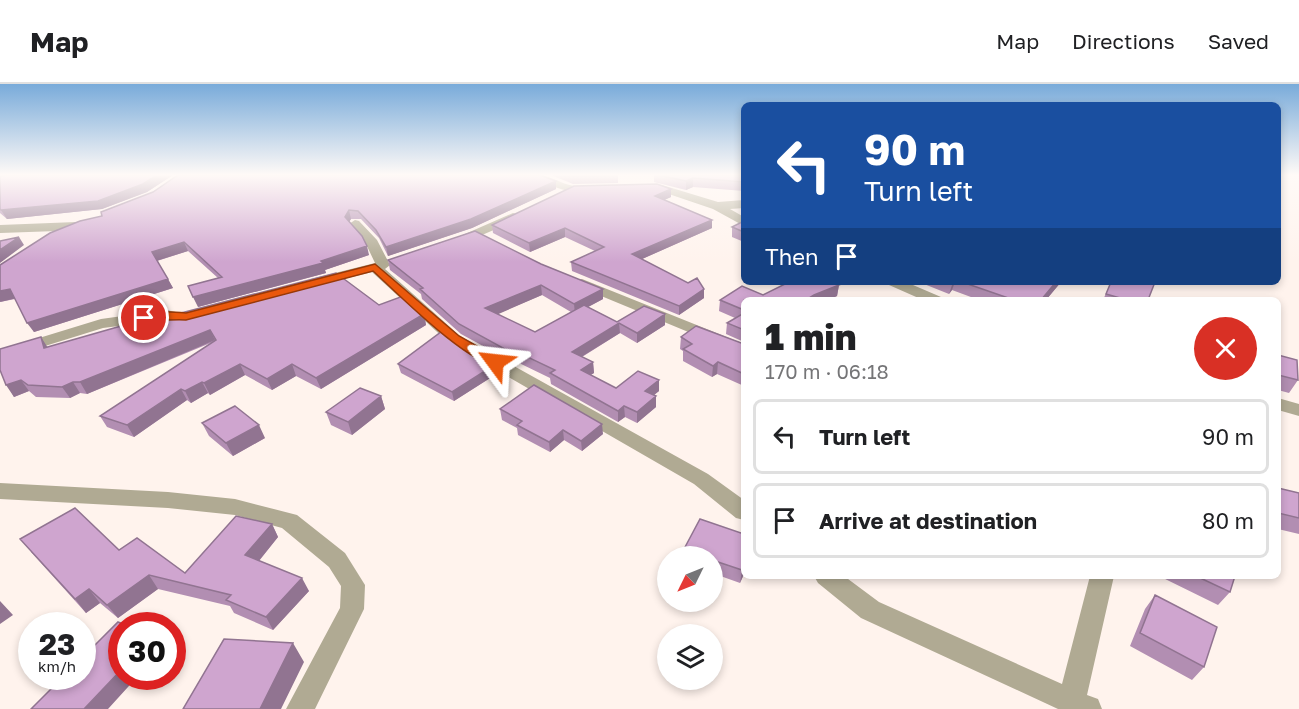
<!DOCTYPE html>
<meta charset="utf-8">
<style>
body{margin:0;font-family:"Golos Text",sans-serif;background:#f6f6f6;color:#202124;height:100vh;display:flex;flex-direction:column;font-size:22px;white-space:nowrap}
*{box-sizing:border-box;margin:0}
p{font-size:20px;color:#757577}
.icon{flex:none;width:33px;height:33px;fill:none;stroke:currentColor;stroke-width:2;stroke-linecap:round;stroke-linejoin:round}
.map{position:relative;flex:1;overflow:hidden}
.sheet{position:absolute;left:741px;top:213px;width:540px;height:282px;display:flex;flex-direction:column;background:#fff;border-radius:9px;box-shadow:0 3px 9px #0003}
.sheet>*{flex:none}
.top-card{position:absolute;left:741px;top:18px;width:540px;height:183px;border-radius:9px;box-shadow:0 3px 9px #0003;background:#1a4fa0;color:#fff;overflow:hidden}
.needle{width:39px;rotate:227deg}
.controls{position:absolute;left:657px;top:462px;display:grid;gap:12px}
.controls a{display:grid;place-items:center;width:66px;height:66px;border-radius:50%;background:#fff;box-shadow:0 3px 9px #0003;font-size:30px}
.speed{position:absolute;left:18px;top:528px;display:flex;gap:12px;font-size:30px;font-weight:700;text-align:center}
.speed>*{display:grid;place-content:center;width:78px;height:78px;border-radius:50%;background:#fff;box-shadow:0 3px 9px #0003;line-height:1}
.speed small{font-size:15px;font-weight:400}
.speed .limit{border:9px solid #d22;background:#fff;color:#111}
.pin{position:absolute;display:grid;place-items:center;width:51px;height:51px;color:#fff;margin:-26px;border:3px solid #fff;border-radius:50%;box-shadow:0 2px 6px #0007}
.me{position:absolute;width:66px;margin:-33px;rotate:300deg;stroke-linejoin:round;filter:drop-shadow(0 0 4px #0008)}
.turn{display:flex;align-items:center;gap:21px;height:126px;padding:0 24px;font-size:27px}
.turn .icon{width:78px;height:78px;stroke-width:2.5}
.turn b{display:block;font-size:42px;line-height:51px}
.then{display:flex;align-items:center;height:57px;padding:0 24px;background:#0003;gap:12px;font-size:22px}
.round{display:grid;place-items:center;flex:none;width:63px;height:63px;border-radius:32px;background:#f6f6f6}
.head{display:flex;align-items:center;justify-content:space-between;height:102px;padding:0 24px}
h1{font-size:36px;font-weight:800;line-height:45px}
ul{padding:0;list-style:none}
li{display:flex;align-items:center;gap:18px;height:75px;margin:0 12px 9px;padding:0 12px;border:3px solid #e0e0e0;border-radius:9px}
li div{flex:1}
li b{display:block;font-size:22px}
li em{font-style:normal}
header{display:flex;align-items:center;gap:36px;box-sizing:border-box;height:84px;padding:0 30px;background:#fff;border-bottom:2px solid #e0e0e0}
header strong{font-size:28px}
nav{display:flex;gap:33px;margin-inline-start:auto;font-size:21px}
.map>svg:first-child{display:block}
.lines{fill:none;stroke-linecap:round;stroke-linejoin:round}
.minor{fill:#b0aa93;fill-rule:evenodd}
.wall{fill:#b28eb2;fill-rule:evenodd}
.shaded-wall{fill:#917491}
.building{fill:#cfa5cf;stroke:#917491;stroke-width:1.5}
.route{fill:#ea580c;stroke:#983908;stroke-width:1.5}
</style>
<header>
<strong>Map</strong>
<nav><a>Map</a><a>Directions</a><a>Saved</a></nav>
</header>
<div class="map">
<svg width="1299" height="625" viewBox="0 0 1299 625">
<rect width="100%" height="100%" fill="#fff3ed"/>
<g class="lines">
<path class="minor" d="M531,91c19,-1 27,8 43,11 9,1 17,-3 24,3 -14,11 -54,-4 -67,-14z
M647,100l15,1 56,17 26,-2v8l-14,1 14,8v9l-31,-17 -56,-19 -14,-1 -2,-2z
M513,129l4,1 2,3 -2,3 -56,24 -5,1 -7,-4z
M355,136l4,1 18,19 13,25 -5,4 75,67 248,138 36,26v20l-8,-2 -42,-34 -246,-142 -76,-70 -56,14 -5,-1 -2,-3 2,-3 64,-16 -9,-19 -17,-20z
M76,138l6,4 -2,3 -13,6h-10v-4l-57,2v-8z
M582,195l162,65v11l-167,-69 -2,-3 2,-3z
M887,198h19l35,15 2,3h-20l-34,-15z
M166,226l15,3 3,3 -8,5 -10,-1 -63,8 -103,32v-10l101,-31z
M1278,314l21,6v12l-21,-6z
M0,399l168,9 67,7 62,16 48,38 20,32 -1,24 -49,100h-29l54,-101 1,-22 -12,-19 -47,-39 -47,-13 -67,-7 -168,-9z
M814,492h30l35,26 183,82 28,-108h24l-27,119 11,4 4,10h-44l-197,-91 -43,-35z"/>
</g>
<path class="wall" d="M7,91h166l-26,17 -45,17 -95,10 -7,-6v-37z
M551,91h67v8l-45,1z
M654,91h90v16l-51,-4 -7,3 -32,-8z
M556,97v8l-84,39 -84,28 -9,-18 -18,-19h-10l-2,3 20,33 -44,15 1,3 -128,34 20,-29 -30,-27 -31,10 16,27 -139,44 -19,-33 -15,3 102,-86 51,-24z
M671,105v8l-7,3 48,20v8l-70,31 62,39 -25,17 -107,-44 -1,-9 24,-11 -30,-14 -35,15 -37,-19 -1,-8z
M744,137v21l-12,-5v-10z
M475,147l128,68 -15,8 29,15 48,-8v11l-28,18 -17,-10 -38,24 11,5 1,11 -4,2 26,13 43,-8v11l-5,4 2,1v11l-19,16 -12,-6 -7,5 -67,-38 -1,-6 -33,-16 -3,1 -53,-29 -39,-35 -1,-5 -31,-24 -2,-10zM542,211l29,17 -36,20 -38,-18z
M784,198h49l6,3 -2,11 -9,4h-84v42l-18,-8 1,-11 8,-5 -16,-7 1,-11 43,-5 24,-12z
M919,198h142l-15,18h-67l-27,-10 -3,4z
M1111,198l37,18h-45z
M379,221l45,9 2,11 -105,64 -25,-13 -24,14 -27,-15 -35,20 -2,-2 -17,10 -4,-3 -53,37 -27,-10 -7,-11 113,-74 -126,52 -7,-1 -10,5 -34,-1 -7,-6 -15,6 -14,-27 47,-23z
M681,253l63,7v42l-27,-12 -5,3 -29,-16v-10l-3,-2z
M1278,271l20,25 -9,13 -11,-3z
M398,280h98l2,9 -44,28 -53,-28z
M381,312l4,13 -33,26 -21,-10 -5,-13z
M500,325l103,25 -21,17 -18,-11 -14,12 -32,-17 -1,-7 -15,-8z
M202,339l63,15 -32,18 -24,-20z
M1278,404l21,5v41l-21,-5z
M272,440l6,13 -19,24 50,30 -36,39 -39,-17 -4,-7 -72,-17 -40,29 -18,-15 -14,10 -55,-61 88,-2 66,23z
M744,450v40l-4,9 -28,-10v-17h-29l1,-7z
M1159,492h76l-5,16 -12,13z
M1155,511l49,72 -12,13 -62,-34 15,-37z"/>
<path class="shaded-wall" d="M157,91h16l-26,17 -45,17 -95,10 -6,-9z
M693,94v9l-7,3v-9z
M556,97v8l-84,39 -84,28 -2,-9z
M671,105v8l-16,7v-8z
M349,126l2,9 -4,6 -2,-8z
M712,136v8l-79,35 -1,-9z
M565,144v9l-35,15 -1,-9z
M19,153l5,8 -24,18v-13z
M184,158l4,9 -32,10 -4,-9z
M367,162l2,9 -44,15 1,3 -128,34 -5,-10 128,-36z
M168,195l5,9 -139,44 -7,-9z
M953,198h2l-3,8 -3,4z
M1056,198h5l-15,18h-5z
M541,201l1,10 -55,24 -2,-11z
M839,201l-2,11 -9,4h-22l8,-5z
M10,205l7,9 -17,4v-11z
M603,205v10l-28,15 -1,-10z
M704,205v9l-25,17v-9z
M424,230l2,11 -105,64 -5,-11z
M665,230v11l-28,18v-10z
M619,239l1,10 -47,29 -1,-10z
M210,246l5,10 -128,54 -7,-12z
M41,253l7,11h-4z
M515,267l2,11 -3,1 -2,-10z
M593,278l1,11 -13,8v-11z
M718,278l-1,12 -5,3 1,-11z
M240,280l5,11 -35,20 -6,-12z
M292,280l4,12 -24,14 -5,-11z
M496,280l2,9 -44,28 -2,-9z
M21,296l8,11 -15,6 -8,-12z
M659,296v11l-14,11v-11z
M73,298l7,11 -10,5 -8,-11z
M202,298l6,11 -17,10 -6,-12z
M181,305l6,11 -53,37 -7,-12z
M381,312l4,13 -33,26 -4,-13z
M656,312v11l-19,16v-11z
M624,322l1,11 -7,5v-11z
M602,340l1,10 -21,17 -1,-10z
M259,341l6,13 -32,18 -7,-13z
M563,346l1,10 -14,12 -1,-10z
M272,440l6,13 -25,31 -8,-13z
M744,481v9l-4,9 2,-13z
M149,491l9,14 -40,29 -11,-13z
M302,494l7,13 -36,39 -7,-13z
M89,505l11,14 -14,10 -11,-14z
M0,517l13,14 -13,9z
M293,559l11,19 -23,47h-21z
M122,585v7h16l-30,33h-24z"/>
<path class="building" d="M7,91h150l-14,9 -45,17 -97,9 -1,-1v-33z
M178,91h362l16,6 -85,38 -85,28 -10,-17 -18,-19 -9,-1 -4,7 17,19 5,10 -46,15 2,2 -130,34 -5,-11 34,-9 -38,-35 -32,10 16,27 -141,44 -17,-34 -10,2v-26l50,-32 30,-12 22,-5 -1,-4 52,-20z
M570,91h48l-45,1z
M658,91h86v7l-51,-4 -7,3z
M657,100l14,5 -16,7 57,24 -80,34 56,29 9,-5 7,11 -25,17 -108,-44 33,-15 -39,-19 -36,15 -37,-18 82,-39z
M744,137v11l-12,-5z
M475,147l66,33 62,25 -29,15 -33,-19 -56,23 50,24 49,-27 33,17 27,-16 21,8 -28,19 -18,-10 -47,29 21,10 -12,8 35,18 22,-17 21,9 -14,11 11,5 -19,16 -13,-6 -6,5 -68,-38 5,-3 -40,-19 -3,2 -53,-29 -39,-35 3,-1 -35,-28z
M19,153l-19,13v-9z
M336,189l43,32 24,-9 21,18 -108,64 -24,-14 -25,15 -27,-15 -36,19 -2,-1 -17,9 -4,-2 -54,36 -27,-9 116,-76 -6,-10 -130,52h-7l-11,5 -34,-2 -7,-5 -15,5 -6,-15v-21l41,-12 3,11 119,-34 18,-1z
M789,198h44l6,3 -25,10 -8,5h-62v10l-24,-10 22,-14 21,9z
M962,198h94l-15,18h-27z
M1111,198h44l-7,18h-21l-21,-6z
M744,229v17l-17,-7z
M696,242l48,18v30l-26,-12 -5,4 -30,-17 9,-5 -11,-7z
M441,248l55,32 -44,28 -54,-28z
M1278,271l19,5 1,20 -20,-5z
M534,301l68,39 -21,17 -18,-11 -14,12 -32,-17 5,-4 -22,-12z
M360,304l21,8 -33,26 -22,-10z
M235,322l24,19 -33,18 -24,-20z
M1278,404l21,5v25l-21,-5z
M75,424l44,42 18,-12 48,35 51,-57 36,8 -27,31 57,23 -36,39 -40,-17 5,-5 -82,-20 -42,30 -18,-16 -14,10 -55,-60z
M700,435l44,15v31l-2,5 -30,-10v-4h-8l-20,-7z
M1196,492h39l-5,16z
M1155,511l62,32 -13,40 -64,-34z
M118,538l10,4h-6v43l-38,40h-53l33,-33h18v-18z
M224,555l69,4 -33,66h-77z"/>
<linearGradient id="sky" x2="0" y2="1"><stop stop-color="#79abda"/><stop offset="0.51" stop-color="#fffaf7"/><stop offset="1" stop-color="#fffaf7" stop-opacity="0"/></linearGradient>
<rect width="1299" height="178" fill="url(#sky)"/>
<path class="route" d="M375,180l84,72 41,23 2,3 -2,3c-26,6 -106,-75 -127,-94l-187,49c-11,-1 -42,2 -48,-2 12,-9 33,-6 48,-5z"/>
</svg>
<div class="controls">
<a><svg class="needle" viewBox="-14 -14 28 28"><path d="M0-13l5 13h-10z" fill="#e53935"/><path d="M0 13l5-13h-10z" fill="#757577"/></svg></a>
<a><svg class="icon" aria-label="layers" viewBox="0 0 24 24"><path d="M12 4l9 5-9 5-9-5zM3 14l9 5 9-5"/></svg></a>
</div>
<div class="speed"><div>23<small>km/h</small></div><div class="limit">30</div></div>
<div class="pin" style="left:144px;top:234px;background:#d93025"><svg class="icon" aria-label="arrive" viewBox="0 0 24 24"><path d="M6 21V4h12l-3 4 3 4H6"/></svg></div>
<svg class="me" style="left:495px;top:278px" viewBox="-20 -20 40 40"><path d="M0-17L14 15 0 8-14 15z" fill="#ea580c" stroke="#fff" stroke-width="4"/></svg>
<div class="top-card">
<div class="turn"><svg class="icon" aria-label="left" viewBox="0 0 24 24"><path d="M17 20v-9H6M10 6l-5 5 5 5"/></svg><div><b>90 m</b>Turn left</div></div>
<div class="then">Then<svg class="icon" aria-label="arrive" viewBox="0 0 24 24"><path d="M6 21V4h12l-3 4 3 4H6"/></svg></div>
</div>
<section class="sheet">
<div class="head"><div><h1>1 min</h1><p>170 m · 06:18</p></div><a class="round" style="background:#d93025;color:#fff"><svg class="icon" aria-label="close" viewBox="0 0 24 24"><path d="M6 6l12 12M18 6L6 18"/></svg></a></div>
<ul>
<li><svg class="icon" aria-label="left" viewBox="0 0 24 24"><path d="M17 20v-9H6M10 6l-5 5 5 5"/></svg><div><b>Turn left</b></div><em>90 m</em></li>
<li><svg class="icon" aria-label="arrive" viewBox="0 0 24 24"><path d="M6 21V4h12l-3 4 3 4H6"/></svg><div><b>Arrive at destination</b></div><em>80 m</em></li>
</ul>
</section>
</div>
